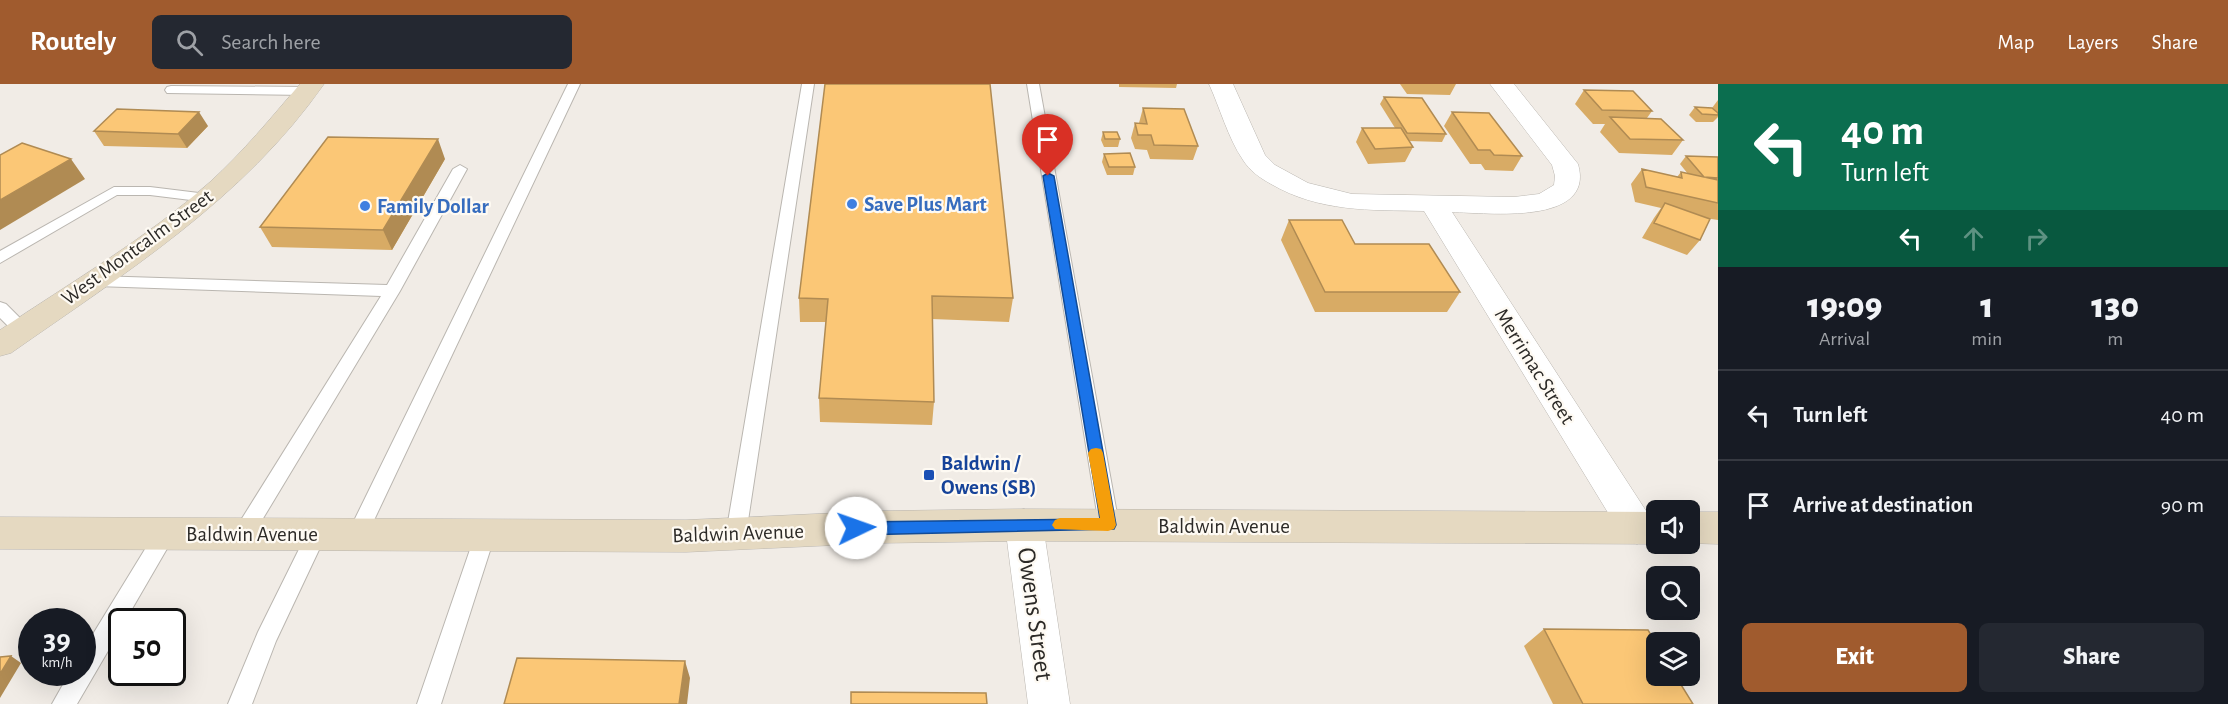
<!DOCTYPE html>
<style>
body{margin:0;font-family:"Alegreya Sans",sans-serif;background:#242831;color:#f1f3f6;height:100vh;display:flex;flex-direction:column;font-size:22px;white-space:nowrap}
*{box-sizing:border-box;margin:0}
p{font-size:20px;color:#9ea1a6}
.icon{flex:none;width:33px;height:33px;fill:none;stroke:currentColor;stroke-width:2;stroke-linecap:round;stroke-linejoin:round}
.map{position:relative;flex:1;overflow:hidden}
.side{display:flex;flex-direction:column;background:#171b24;width:510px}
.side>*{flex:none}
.guide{background:#0b6e4f;color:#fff;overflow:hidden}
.tools{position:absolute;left:1646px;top:416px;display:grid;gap:12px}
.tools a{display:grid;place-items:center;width:54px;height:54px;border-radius:9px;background:#171b24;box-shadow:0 6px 24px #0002;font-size:30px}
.speed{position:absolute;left:18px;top:524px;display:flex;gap:12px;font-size:30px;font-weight:700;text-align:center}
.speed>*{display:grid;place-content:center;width:78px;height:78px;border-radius:50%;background:#171b24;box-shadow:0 6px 24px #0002;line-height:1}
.speed small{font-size:15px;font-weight:400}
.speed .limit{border:3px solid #111;border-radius:9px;background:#fff;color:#111}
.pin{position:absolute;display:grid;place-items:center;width:51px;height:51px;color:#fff;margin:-62px -26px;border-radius:50% 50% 50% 0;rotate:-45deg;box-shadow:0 0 6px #0007}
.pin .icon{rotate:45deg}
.me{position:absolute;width:66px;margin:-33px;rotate:87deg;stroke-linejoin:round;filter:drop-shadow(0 0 4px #0008)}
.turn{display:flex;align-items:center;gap:21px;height:126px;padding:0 24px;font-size:27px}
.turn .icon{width:78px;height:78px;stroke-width:2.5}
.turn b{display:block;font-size:42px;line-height:51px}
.lanes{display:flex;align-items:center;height:57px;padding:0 24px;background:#0003;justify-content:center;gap:30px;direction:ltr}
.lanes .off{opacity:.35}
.eta{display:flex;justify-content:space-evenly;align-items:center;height:102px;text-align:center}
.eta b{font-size:36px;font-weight:800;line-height:42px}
.button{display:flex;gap:12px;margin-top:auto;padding:12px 24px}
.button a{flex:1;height:69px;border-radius:9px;background:#a05b2e;color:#fff;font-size:24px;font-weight:800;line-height:69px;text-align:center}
.button a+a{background:#242831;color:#f1f3f6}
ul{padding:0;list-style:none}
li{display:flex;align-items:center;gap:18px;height:90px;padding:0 24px;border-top:2px solid #363941}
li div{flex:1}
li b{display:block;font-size:22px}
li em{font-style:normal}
header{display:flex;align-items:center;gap:36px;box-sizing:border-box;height:84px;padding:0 30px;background:#a05b2e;color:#fff}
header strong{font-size:28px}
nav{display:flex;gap:33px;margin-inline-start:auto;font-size:21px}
.search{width:420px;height:54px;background:#242831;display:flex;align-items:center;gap:15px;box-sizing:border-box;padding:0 21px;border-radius:9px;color:#9ea1a6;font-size:22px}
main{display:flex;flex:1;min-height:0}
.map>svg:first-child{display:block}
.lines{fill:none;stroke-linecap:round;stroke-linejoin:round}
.lane-casing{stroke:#bab6b0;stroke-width:2}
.street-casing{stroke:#bab6b0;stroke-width:1}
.secondary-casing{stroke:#bab6b0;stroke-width:1}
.lane{fill:#fff;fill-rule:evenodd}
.street{fill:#fff;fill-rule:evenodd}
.secondary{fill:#e5d9c1;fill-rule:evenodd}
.wall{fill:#d8ab65}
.shaded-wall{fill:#b08b53}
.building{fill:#fbc776;stroke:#b08b53;stroke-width:1.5}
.route{fill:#1a73e8;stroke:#114b97;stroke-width:1.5}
.slow{fill:#f59e0b}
.shop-dot{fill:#3f7fe0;stroke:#fefaf3;stroke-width:2}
.transit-dot{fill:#1a4fb4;stroke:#fefaf3;stroke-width:2}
.labels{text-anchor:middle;stroke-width:4.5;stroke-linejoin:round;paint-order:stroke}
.shop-label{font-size:21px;font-weight:bold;fill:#366cbe;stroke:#fefaf3;text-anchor:start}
.street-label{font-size:21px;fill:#2c2a27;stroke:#fefaf3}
.transit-label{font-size:21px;font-weight:bold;fill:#164399;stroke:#fefaf3;text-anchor:start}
.near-street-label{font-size:26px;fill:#2c2a27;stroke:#fefaf3}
</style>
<header>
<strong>Routely</strong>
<div class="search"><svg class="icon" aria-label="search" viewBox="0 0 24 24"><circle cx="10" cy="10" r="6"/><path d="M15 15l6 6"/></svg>Search here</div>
<nav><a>Map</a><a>Layers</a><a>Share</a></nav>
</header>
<main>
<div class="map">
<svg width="1718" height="620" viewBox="0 0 1718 620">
<rect width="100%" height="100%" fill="#f1ece6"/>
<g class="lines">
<g class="lane-casing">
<path id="lane" d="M568,0h12l-213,451 -3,6 -7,3 -7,-3 -3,-6z
M802,0h12l-68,450 -3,6 -7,3 -7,-3 -3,-6z
M1027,0h12l80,441 -3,6 -7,2 -7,-2 -3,-6z
M171,2l135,1 6,4 -6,4 -139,-2 -2,-3 2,-3z
M460,81l7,4 -67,122 -150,249 -7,3 -7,-3 -3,-6 3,-6 145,-232 -285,-10 -6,-1 -2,-4 2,-4 6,-1 291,9 66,-116z
M114,103h36l57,7 7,4 -7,4 -57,-7h-33l-117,68v-12z
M0,218l6,2 22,22 2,4 -2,4h-12l-16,-16z
M165,441l7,3 3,6 -3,6 -47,81h-3v6l-45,77h-25l18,-32h12v-20l76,-124z
M316,442l7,3 3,6 -50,106 -24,63h-24l30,-72 51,-103z
M485,442l7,3 3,6 -54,169h-24l58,-169 3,-6z"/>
</g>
<g class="street-casing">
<path id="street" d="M1209,0h24l32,71 10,10 33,18 44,11 162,3 25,-3 15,-9 1,-9 -3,-11 -62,-81h24l64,80c18,62 -91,49 -126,48l198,305 6,11 -6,11 -13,5 -13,-5 -200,-328c-54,-1 -105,1 -153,-27 -11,-6 -21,-13 -28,-24 -15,-22 -23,-52 -34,-76z
M1024,425l13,5 6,11 27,179h-42l-23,-179 6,-11z"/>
</g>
<g class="secondary-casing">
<path id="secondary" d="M300,0h24c-81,116 -199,189 -313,269l-11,3v-26c71,-48 146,-91 210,-148 33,-30 61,-64 90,-98z
M1024,425l632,3v31h2l-2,1 -632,-3 -144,2 -194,9 -686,-3v-32l686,3 194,-9z
M1689,428h29v32l-31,-1h2z"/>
</g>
<use href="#lane" class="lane"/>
<use href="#street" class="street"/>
<use href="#secondary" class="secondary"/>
</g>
<path class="wall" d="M825,0l188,214 -4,24 -77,-3 2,83 -2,23 -112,-3 -1,-24 7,-76h-26l-1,-24z
M1119,0h58l-1,4 -57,-1z
M1400,0h56l-6,11 -43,-1z
M1584,6l68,21 -5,7 36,22 -11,15 -53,-2 -19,-21 5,-8h-12l-18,-20z
M1384,13l62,37 -4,8 -34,-1 5,6 -8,15 -37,2 -12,-22 6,-14h33l-15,-24z
M1718,16v17l-5,5h-17l-7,-7 6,-8 17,1z
M1143,24l55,38 -5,14 -43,-1 -3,-9 -12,-1 -4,-11 4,-15h4z
M1452,28l70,44 -9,15 -28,-1 -4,-6h-11l-26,-38z
M208,42l-21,22 -83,-2 -10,-15z
M1103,48l17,7 -2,8h-14l-3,-7z
M1104,70l31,13 -2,8h-26l-5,-13z
M1686,72l32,1v63l-13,-2 -5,22 -13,15 -45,-17 12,-20 7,-10 -26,-6 -4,-18 11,-15 35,8 4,-5 7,2 -8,-10z
M445,75l-53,91 -120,-3 -12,-20z
M1289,136l66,24 105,48 -13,20h-132l-34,-72z
M1544,545l149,75h-140l-29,-58z"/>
<path class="shaded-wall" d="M199,28l9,14 -21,22 -9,-14z
M438,55l7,20 -53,91 -9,-20z
M71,75l14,20 -85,51v-30z
M11,572l10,7 -21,35v-24z
M685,577l5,17 -3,26h-8z"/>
<path class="building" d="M825,0h165l23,214 -81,-2 2,106 -115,-4 9,-99 -29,-1z
M1584,6l49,1 19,20 -50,-1z
M1384,13l38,1 24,36 -39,-1z
M1695,23l17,1 6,5v2l-16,-1z
M1143,24l41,1 14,37 -44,-1 -3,-10h-13l-3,-12 12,1z
M117,25l82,3 -21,22 -84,-3z
M1452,28l37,1 33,43 -28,-1 -4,-5h-12z
M1610,33l51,2 22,21 -53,-1z
M1362,44h39l12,19 -38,2z
M1103,48h14l3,7h-15z
M328,53l110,2 -55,91 -123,-3z
M22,59l49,16 -71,41v-45z
M1130,69l5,14h-26l-5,-13z
M1686,72l32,1v21l-14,-1z
M1642,85l40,9 -1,-6 37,8v23l-72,-16z
M1665,119l45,16 -10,21 -46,-17z
M1289,136h53l13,24h74l31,48h-135z
M1544,545l104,1 8,13v32h19l18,29h-110z
M11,572l-11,18v-17z
M517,574l168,3 -6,43h-175z
M851,608l135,1 1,11h-136z"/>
<path class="route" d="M1048,89l6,3 62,349 -2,4 -258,6 -5,-2 -3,-5 3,-4 5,-2 244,-3 -57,-343z"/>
<path class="slow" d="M1096,364l5,1 2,4 13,72 -2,4 -6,2 -53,-2 -3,-4 3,-5 5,-2h40l-12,-65 3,-4z"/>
<g class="shop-dot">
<circle cx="852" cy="120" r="6"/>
<circle cx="365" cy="122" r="6"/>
</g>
<rect class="transit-dot" x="923" y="385" width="12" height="12" rx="3"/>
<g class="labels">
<g class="shop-label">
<text x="864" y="127">Save Plus Mart</text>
<text x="377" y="129">Family Dollar</text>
</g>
<g class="street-label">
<text transform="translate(137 163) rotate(-36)" y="7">West Montcalm Street</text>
<text transform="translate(1535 282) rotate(58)" y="7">Merrimac Street</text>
<text x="1224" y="449">Baldwin Avenue</text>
<text transform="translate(738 449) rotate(-2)" y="7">Baldwin Avenue</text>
<text x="252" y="457">Baldwin Avenue</text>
</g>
<g class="transit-label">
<text x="941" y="386">Baldwin /<tspan x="941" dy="24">Owens (SB)</tspan></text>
</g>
<g class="near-street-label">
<text transform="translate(1036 530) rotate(82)" y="9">Owens Street</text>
</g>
</g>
</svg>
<div class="tools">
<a><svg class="icon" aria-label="sound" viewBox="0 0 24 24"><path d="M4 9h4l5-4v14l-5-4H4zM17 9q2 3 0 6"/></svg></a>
<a><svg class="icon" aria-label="search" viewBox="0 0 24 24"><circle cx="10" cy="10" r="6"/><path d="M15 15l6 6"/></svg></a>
<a><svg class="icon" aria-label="layers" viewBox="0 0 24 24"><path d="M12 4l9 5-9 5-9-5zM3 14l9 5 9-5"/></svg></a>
</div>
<div class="speed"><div>39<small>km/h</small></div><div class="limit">50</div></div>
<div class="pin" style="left:1048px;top:92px;background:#d93025"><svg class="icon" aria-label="arrive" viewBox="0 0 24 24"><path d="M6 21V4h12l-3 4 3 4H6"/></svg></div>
<svg class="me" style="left:856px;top:444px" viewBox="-20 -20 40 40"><circle r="19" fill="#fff"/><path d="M0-13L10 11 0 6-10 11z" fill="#1a73e8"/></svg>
</div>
<section class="side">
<div class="guide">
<div class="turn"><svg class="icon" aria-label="left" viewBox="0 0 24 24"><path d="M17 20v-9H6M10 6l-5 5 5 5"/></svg><div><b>40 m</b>Turn left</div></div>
<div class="lanes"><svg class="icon" aria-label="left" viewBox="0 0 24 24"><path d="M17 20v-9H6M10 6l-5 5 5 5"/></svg><svg class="icon off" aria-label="ahead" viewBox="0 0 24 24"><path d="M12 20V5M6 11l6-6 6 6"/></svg><svg class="icon off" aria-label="right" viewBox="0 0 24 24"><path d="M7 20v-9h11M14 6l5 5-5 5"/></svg></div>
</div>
<div class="eta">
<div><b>19:09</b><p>Arrival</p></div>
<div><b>1</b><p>min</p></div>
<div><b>130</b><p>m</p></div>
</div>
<ul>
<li><svg class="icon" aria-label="left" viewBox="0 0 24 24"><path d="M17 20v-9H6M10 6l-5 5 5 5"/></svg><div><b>Turn left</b></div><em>40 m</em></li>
<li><svg class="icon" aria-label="arrive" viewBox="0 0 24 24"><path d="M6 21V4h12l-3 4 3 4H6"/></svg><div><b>Arrive at destination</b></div><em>90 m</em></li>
</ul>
<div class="button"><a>Exit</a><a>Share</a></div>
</section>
</main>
